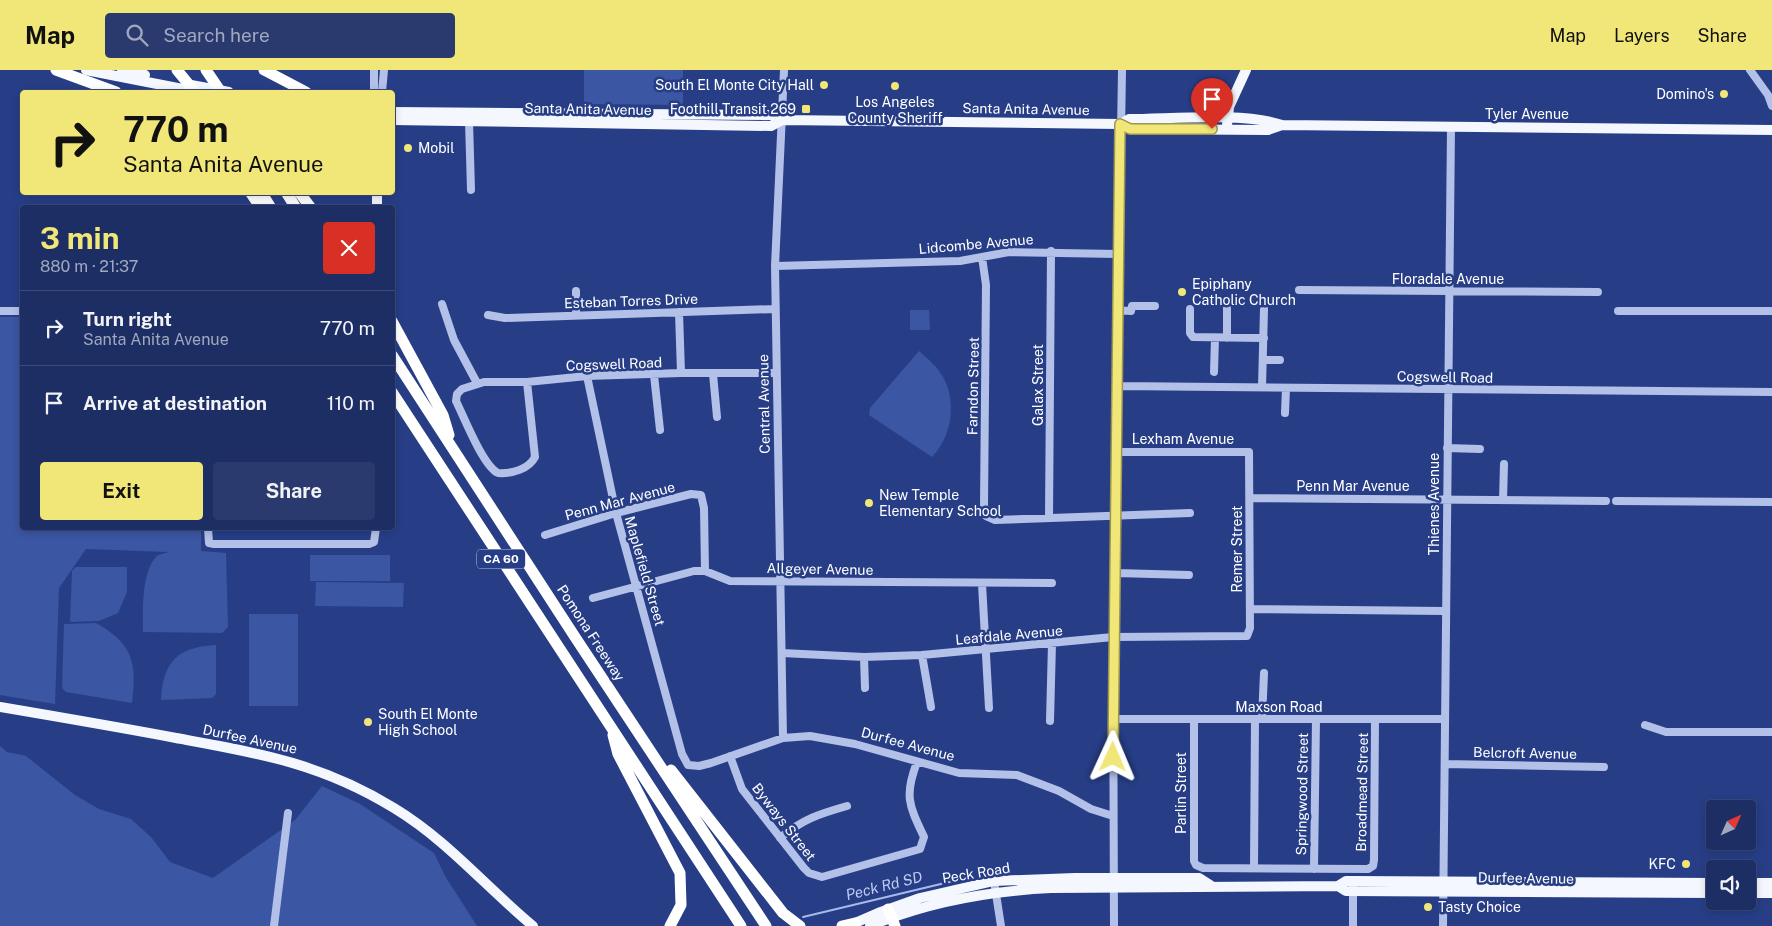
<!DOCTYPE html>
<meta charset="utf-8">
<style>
body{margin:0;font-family:"Public Sans",sans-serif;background:#2a3a6e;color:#f1f3f6;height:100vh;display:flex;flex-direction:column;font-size:19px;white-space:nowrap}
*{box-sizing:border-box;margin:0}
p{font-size:16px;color:#a0a8bf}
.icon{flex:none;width:28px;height:28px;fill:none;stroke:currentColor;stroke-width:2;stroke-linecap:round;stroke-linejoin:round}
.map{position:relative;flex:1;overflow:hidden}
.panel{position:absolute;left:20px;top:135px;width:375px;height:325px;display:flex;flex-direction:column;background:#1d2e65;border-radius:5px;box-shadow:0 2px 8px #0003,0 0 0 1px #3b4a79}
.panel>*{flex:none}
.hud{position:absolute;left:20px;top:20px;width:375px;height:105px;border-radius:5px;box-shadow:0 2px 8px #0003,0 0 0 1px #3b4a79;background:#f1e678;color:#111;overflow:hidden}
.needle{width:32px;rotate:45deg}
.controls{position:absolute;left:1706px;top:730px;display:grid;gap:10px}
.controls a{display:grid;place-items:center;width:50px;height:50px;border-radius:5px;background:#1d2e65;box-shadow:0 2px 8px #0003,0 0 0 1px #3b4a79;font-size:25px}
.pin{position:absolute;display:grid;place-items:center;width:42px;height:42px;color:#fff;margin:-51px -21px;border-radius:50% 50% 50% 0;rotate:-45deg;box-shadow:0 0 5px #0007}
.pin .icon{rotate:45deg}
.me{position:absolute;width:55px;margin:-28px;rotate:1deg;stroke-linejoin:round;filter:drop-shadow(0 0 4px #0008)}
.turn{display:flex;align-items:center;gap:18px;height:105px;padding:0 20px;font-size:22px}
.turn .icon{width:65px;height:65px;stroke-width:2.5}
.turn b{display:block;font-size:35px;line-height:42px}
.round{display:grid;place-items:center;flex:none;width:52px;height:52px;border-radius:5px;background:#2a3a6e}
.summary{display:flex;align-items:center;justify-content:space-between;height:85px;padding:0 20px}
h1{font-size:30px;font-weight:700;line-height:38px;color:#f1e678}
.button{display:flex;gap:10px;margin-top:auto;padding:10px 20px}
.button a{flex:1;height:58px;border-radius:5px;background:#f1e678;color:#111;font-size:20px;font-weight:700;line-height:58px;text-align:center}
.button a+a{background:#2a3a6e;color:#f1f3f6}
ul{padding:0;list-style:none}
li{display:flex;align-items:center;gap:15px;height:75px;padding:0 20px;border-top:1px solid #3b4a79}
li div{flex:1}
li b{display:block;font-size:19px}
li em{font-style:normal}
header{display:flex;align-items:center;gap:30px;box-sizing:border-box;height:70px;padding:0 25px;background:#f1e678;color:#111}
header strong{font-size:24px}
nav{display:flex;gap:28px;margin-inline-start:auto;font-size:18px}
.search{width:350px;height:45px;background:#2a3a6e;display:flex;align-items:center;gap:12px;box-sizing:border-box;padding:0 18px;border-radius:5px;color:#a0a8bf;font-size:19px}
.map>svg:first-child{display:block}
.green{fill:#3b56a3}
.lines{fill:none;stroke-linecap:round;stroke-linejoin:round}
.stream{stroke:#a7b9e9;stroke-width:2}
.minor{stroke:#b3c0e8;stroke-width:8}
.major{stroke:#f5f7fe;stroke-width:10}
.highway{stroke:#fff;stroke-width:11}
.route-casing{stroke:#9d964e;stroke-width:12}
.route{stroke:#f1e678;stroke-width:9}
.poi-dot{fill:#f1e678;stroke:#273e87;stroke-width:2}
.labels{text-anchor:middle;stroke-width:5;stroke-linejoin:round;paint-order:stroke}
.shield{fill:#273e87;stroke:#bec5db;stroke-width:1}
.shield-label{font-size:12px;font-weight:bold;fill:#fff}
.poi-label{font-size:14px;fill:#fff;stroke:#273e87;text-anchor:start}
.street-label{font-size:14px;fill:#fff;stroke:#273e87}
.water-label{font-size:15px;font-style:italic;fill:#becbf0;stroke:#273e87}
</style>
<header>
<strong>Map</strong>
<div class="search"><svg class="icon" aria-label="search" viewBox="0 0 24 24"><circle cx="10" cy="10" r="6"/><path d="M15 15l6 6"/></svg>Search here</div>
<nav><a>Map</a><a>Layers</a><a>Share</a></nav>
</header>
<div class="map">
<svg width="1772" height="856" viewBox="0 0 1772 856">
<rect width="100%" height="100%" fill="#273e87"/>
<path class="green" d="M584,0h99v35l-99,-1z
M910,240h19l1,20h-20z
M0,247h22v211h179v23l25,2 2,74 -6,6 -79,-1c0,-20 -2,-61 14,-76 3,-2 9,-3 11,-4l-82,-3 -27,39 -4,116 -55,-9z
M919,281c9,8 18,15 24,26 14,24 9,60 -11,80l-63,-42 1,-7z
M310,485h80v26h-80z
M76,497h51v25l-9,21 -19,8 -29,1 2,-51z
M316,512l88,1 -1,24 -88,-1z
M249,544h49v92h-49z
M96,553c37,21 41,39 36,80l-66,-11 -4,-4 2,-64z
M216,575v49l-4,4 -51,2c2,-39 17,-53 55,-55z
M0,676l7,6 19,4 49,39 24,14 32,10 20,18 19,25 43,16 82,-58 27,-34 38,18 74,49 11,23 32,50h-477z"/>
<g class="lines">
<path class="stream" d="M803,847l167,-40"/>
<path class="minor" d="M1750,0l18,25 4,11
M374,22v-22
M382,22l2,-22
M469,51l2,69
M982,187l4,28 -2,220 2,11 9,4 195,-7
M775,196l185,-5 49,-9 109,2
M1299,220l299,2
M576,221v24
M442,234l12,36 23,43
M1190,239v24l3,4 71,1
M1118,240l13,1 1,-5h23
M0,241h22
M1618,241h154
M679,242l2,61
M488,245l17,3 270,-9
M1227,268v-30
M1263,290h17
M1214,302l1,-34
M713,304l4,43
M654,305l6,55
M587,306l29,137 66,241 6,11 11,1 12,-3 72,-25 27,-2 45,8 104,29 58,2 42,16 32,18 22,7
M527,312l8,75c-6,12 -23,17 -37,16 -15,-7 -34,-56 -42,-72l1,-7 5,-5 22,-7h43l60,-6 94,-3h95
M1118,316l654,6
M1262,317l2,-78
M1285,343l1,-25
M1447,378l33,1
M1250,428l356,3
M1503,430l1,-36
M1616,431l156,1
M1049,448l2,-267
M208,458l1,15 5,1h155l5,-2 2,-14
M545,465l71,-22 75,-19 10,1 3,13 1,63
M1116,503l73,2
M982,514l7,124
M593,528l101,-27h11l25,10 322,2
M1250,539l195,2
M782,583l82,4 58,-2 191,-18 134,-1 3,-8 -1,-176h-132
M922,585l9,52
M864,587l1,31
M1114,649h331
M1194,649v142l2,4 7,3 165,1 5,-3 1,-6 1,-141
M1262,649l2,-46
M1050,651l2,-78
M1645,655l21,7h106
M783,668l-8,-472 9,-196
M730,686l12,33 62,79 5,5 13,4 98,-28 4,-12c-15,-32 -20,-41 -7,-75
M1445,694l159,3
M780,768c23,-19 39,-24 67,-32
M1254,798l1,-149
M1314,799l2,-150
M994,811l7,45
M274,856l14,-113
M1114,856l-1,-289 9,-567
M1353,856v-38
M1443,856l8,-799"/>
<path class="major" d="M86,0l112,22
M122,0l23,5
M191,15l38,7
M392,42l381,3 9,5 338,4 10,5 138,1 14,-5
M392,50l379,6 11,-6
M1120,54l9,-5c42,0 115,-7 153,6l490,5
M1227,55l2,-18 17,-37
M377,138v-16
M0,637c59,10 117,20 176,31 82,15 145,25 218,70 53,32 92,79 139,118
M1748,813h24
M1338,816l8,5 369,2
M1748,823h24
M848,856l30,-13 42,-15 74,-17 81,-3h124l11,7
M870,856c57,-24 120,-35 181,-38l287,-2 8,-5h7l362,2"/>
<path class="highway" d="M56,0l60,22
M177,0l18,22
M206,0l15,22
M264,0l42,22
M250,122l11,16
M261,122l10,16
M286,122l10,16
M299,122l12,16
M392,251l51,94 6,20
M392,285l183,282 191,289
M392,322l349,534
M613,665l5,19 62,119 1,32 -11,21
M671,700l112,143 17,13
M888,839l7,17
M842,856l13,-3"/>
</g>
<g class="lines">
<g class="route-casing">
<path id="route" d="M1113,687l7,-633 10,5h82"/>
</g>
<use href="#route" class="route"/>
</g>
<g class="poi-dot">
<circle cx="824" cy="15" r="5"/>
<circle cx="895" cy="16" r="5"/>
<circle cx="1724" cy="24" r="5"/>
<rect x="801" y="34" width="10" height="10" rx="2.5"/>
<circle cx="408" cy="78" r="5"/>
<circle cx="1182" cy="222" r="5"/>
<circle cx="869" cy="433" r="5"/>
<circle cx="368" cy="652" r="5"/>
<circle cx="1686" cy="794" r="5"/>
<circle cx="1428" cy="837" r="5"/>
</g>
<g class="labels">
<rect class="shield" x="477" y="479.5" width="48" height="19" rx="4"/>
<g class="shield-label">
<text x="501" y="493">CA 60</text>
</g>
<g class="poi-label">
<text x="814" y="20" text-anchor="end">South El Monte City Hall</text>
<text x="1714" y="29" text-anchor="end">Domino's</text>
<text x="895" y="37" text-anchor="middle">Los Angeles<tspan x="895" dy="16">County Sheriff</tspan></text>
<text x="796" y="44" text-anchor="end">Foothill Transit 269</text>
<text x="418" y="83">Mobil</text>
<text x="1192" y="219">Epiphany<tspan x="1192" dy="16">Catholic Church</tspan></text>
<text x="879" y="430">New Temple<tspan x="879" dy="16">Elementary School</tspan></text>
<text x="378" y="649">South El Monte<tspan x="378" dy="16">High School</tspan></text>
<text x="1676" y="799" text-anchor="end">KFC</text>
<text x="1438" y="842">Tasty Choice</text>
</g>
<g class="street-label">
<text transform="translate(588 39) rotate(1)" y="5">Santa Anita Avenue</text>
<text transform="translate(1026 39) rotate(1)" y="5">Santa Anita Avenue</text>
<text x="1527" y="49">Tyler Avenue</text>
<text transform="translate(976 174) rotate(-5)" y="5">Lidcombe Avenue</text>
<text x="1448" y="214">Floradale Avenue</text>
<text transform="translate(631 231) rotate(-2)" y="5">Esteban Torres Drive</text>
<text transform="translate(614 294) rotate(-2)" y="5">Cogswell Road</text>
<text transform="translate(1445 307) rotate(1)" y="5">Cogswell Road</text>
<text transform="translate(1038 315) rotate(-90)" y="5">Galax Street</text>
<text transform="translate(973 316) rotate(-89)" y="5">Farndon Street</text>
<text transform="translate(764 334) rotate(-91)" y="5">Central Avenue</text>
<text x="1183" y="374">Lexham Avenue</text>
<text x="1353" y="421">Penn Mar Avenue</text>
<text transform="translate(620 431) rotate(-15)" y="5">Penn Mar Avenue</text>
<text transform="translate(1434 434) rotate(-90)" y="5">Thienes Avenue</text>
<text transform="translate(1237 479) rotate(-90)" y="5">Remer Street</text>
<text transform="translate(820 499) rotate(1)" y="5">Allgeyer Avenue</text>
<text transform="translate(645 501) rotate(74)" y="5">Maplefield Street</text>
<text transform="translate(591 563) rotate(57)" y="5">Pomona Freeway</text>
<text transform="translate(1009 565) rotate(-5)" y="5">Leafdale Avenue</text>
<text x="1279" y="642">Maxson Road</text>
<text transform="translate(250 669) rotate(12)" y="5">Durfee Avenue</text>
<text transform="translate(908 674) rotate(15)" y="5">Durfee Avenue</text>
<text transform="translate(1525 683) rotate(1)" y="5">Belcroft Avenue</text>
<text transform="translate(1362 722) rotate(-89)" y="5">Broadmead Street</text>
<text transform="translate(1181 723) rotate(-90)" y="5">Parlin Street</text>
<text transform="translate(1302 724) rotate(-89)" y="5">Springwood Street</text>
<text transform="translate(784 752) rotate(52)" y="5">Byways Street</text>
<text transform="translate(976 803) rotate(-9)" y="5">Peck Road</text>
<text transform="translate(1526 808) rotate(1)" y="5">Durfee Avenue</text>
</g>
<g class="water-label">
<text transform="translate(884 816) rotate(-14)" y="5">Peck Rd SD</text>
</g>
</g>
</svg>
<div class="controls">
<a><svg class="needle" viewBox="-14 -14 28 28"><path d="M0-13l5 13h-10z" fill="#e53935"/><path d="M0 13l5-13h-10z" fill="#a0a8bf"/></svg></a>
<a><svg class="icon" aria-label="sound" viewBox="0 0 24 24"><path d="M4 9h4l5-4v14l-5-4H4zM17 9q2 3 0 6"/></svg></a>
</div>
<div class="pin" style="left:1212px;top:59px;background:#d93025"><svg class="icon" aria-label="arrive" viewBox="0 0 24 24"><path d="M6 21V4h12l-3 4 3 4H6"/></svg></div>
<svg class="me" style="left:1113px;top:687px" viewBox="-20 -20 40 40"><path d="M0-17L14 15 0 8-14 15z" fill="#f1e678" stroke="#fff" stroke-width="4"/></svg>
<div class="hud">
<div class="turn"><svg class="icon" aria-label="right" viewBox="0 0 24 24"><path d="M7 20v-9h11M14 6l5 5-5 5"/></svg><div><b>770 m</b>Santa Anita Avenue</div></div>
</div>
<section class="panel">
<div class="summary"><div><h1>3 min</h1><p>880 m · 21:37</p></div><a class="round" style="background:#d93025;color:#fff"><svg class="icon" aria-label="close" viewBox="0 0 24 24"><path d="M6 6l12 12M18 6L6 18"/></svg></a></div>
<ul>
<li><svg class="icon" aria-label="right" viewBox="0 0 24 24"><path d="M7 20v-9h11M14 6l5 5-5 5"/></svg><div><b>Turn right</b><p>Santa Anita Avenue</p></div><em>770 m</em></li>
<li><svg class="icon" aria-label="arrive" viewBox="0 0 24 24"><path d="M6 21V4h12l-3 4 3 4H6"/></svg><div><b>Arrive at destination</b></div><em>110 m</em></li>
</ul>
<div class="button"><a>Exit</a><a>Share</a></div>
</section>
</div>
